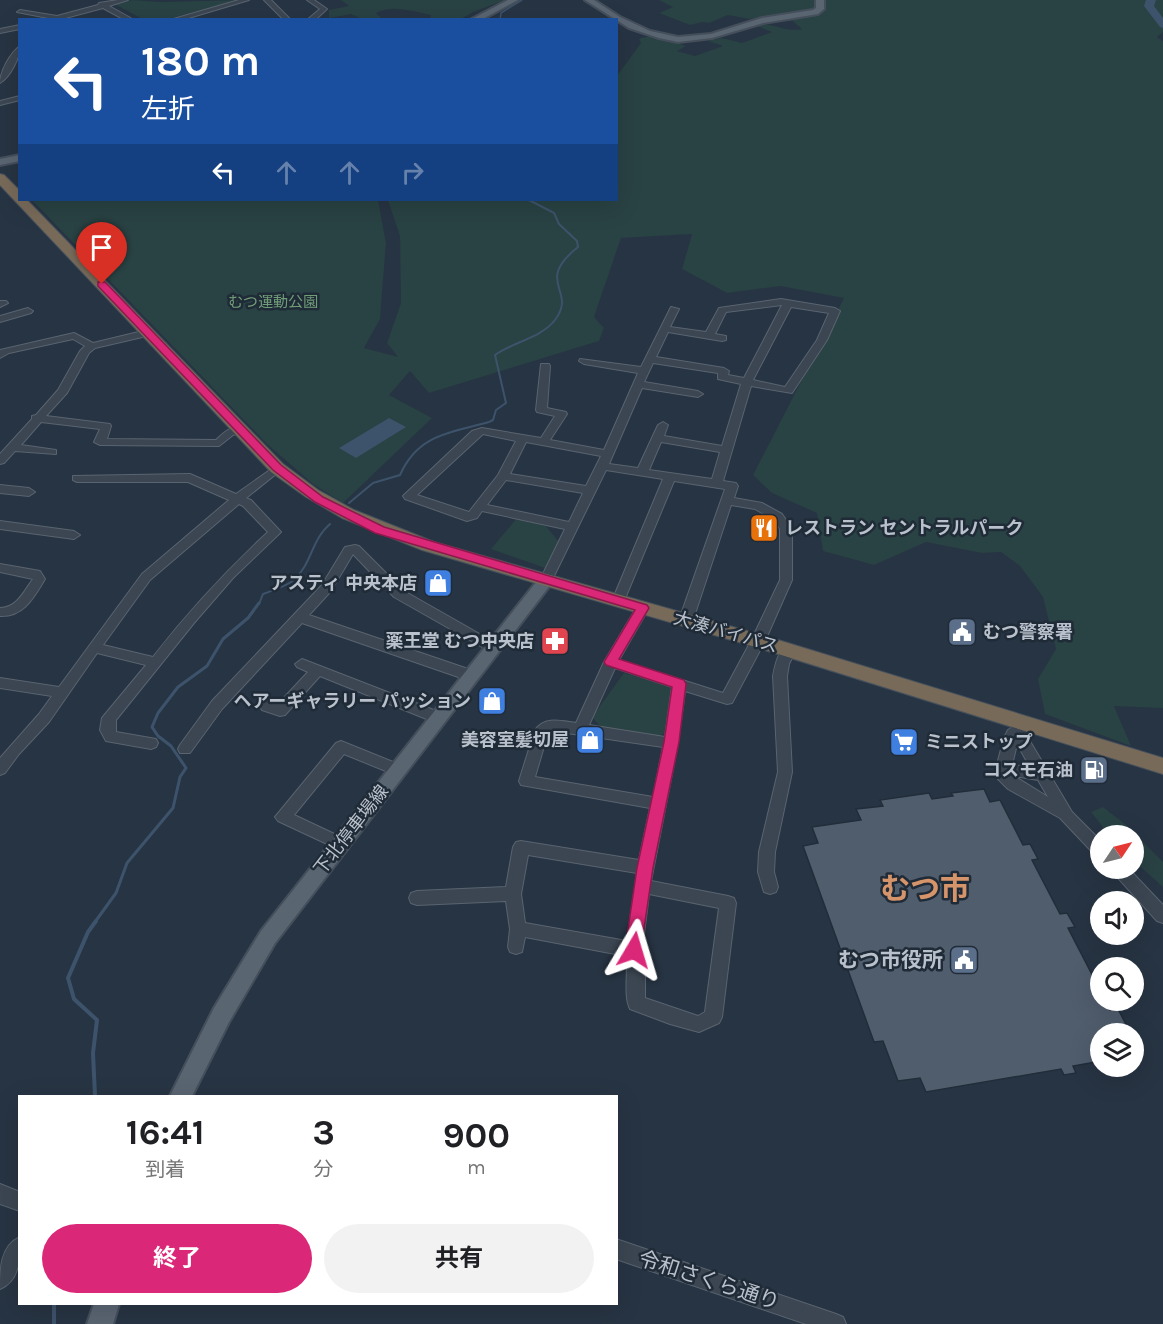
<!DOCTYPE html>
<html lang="ja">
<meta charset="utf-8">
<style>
body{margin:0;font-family:Karla,"Noto Sans JP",sans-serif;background:#f2f2f2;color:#202124;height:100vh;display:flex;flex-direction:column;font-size:22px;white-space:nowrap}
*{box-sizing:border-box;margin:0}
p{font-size:20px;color:#757577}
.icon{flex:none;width:33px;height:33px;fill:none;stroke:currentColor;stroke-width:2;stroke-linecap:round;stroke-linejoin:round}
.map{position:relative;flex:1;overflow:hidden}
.panel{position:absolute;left:18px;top:1095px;width:600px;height:210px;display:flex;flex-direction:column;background:#fff;border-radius:0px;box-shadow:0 6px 24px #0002}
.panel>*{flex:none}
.hud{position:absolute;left:18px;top:18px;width:600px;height:183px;border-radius:0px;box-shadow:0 6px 24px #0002;background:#1a4fa0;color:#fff;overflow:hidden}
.needle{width:39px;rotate:55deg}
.buttons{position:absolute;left:1090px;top:825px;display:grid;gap:12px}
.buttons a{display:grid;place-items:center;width:54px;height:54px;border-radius:50%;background:#fff;box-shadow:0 6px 24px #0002;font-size:30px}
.pin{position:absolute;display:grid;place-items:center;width:51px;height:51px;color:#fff;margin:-62px -26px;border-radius:50% 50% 50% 0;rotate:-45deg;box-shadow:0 0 6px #0007}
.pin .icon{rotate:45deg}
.me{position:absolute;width:66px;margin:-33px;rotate:7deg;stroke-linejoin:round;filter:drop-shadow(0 0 4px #0008)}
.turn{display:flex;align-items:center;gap:21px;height:126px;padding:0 24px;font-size:27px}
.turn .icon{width:78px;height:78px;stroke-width:2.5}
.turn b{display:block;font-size:42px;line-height:51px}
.lanes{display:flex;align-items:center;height:57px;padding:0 24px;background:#0003;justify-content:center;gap:30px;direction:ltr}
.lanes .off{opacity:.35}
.eta{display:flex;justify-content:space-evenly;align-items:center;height:102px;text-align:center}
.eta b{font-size:36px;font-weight:700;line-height:42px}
.cta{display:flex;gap:12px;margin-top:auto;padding:12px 24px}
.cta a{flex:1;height:69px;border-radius:36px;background:#db2777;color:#fff;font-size:24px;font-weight:700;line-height:69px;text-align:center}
.cta a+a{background:#f2f2f2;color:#202124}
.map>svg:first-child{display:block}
.green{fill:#294243}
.water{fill:#3d536b}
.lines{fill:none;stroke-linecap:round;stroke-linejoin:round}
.stream-far3{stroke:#3d536b;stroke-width:1.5}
.stream-far2{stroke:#3d536b;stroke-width:2}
.stream-far1{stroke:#3d536b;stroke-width:3}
.stream{stroke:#3d536b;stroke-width:4}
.river{fill:#3d536b;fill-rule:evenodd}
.building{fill:#505d6d;stroke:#222d3a;stroke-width:1.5}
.minor-casing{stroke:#5a6470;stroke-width:2}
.major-casing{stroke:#454f5c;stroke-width:4}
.highway-casing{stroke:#46515d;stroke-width:2}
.minor{fill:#3b4652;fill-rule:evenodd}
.major{fill:#5a6572;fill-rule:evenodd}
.highway{fill:#786a59;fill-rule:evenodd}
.route{fill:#db2777;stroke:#8e194d;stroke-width:1.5}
.labels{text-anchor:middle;stroke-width:5;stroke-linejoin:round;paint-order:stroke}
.far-park-label{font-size:15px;fill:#709d78;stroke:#202b38}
.poi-label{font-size:18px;font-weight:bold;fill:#b9c1cc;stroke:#202b38;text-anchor:end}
.street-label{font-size:18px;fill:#b9c1cc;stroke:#202b38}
.near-poi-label{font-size:21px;font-weight:bold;fill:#b9c1cc;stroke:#202b38;text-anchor:end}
.near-street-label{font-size:21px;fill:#b9c1cc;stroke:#202b38}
.town-label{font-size:30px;font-weight:bold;fill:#d6946a;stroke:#202b38}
</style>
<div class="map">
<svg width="1163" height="1324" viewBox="0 0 1163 1324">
<rect width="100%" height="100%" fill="#273443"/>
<path class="green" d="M132,0l29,2 78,-2 -74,20 -22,-1 -29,-15z
M341,0h164l-32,12 -12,7h-31l1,-4c-17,-3 -38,-11 -55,-2l6,6h-20l-11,-5 -22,4v-8l20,-4z
M659,0h504v32l-6,5 6,4v667l-49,-2 17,40 -86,-32 -7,-35 18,-30 -13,-52 -23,-31 -19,-14 -19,1 -56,-11 -52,23 -51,-14 -6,-38 -45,-20 -19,-18 91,-177 -64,-12 -53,7 -45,-24 10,-35 -71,4 -27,79 10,11 -5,13 -170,52 -19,-22 -21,24 43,23 -89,85 -30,-19 -46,-40 -235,-244h346l8,43 -6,76 -16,29 34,9 -11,-14 14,-40 -1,-67 -12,-36h228l1,-124 24,-33 -2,-4c14,-6 33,3 47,7l-9,5 18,5 28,-10 -15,-5 14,-3 20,5 30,-11 -17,-7c16,-4 30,8 47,4l-18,-15 -35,5 -21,-4 -19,8 -7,-1 -12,3 -31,-12 14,-6z
M517,518l29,8 13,16 -14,26 -54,-19z
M624,673l45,13 4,5 -6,41 -10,5 -56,-10 -9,-10z
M1103,807l22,17 38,38v25l-29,-26v-25l-25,-1 -18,-23z"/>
<path class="water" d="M389,418l17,9 -50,31 -17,-10z"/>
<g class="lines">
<path class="stream-far3" d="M500,20l1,-7 21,-13"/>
<path class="stream-far2" d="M349,503l24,-20 27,-8c18,-41 50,-42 89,-53l4,-2 3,-10 10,-7 -11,-48c18,-13 46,-17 60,-35 23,-30 -22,-37 23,-73l-1,-6 -18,-17 -5,-11 -25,-13
M259,604l4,-10c10,-4 22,-7 31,-14 17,-15 18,-41 36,-56"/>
<path class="stream-far1" d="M95,922l21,-29 11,-30 46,-55 7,-31 6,-9 -15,-22 -13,-10 -6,-9 6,-14 20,-26 29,-21 16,-27 25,-21 11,-15"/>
<path class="stream" d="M95,1096l-2,-43 4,-33 -23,-21 -6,-21 20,-46 8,-11
M54,1304v20"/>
<path class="river" d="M1146,0h10l-2,6 9,12v10l-3,-1 -16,-21z"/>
</g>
<path class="building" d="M984,789l6,13 10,-2 23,45 7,-1 8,15 -6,1 28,54 7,-1 8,14 -7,1 33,64v8h5l4,10 8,-1 10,19 -8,1 2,5h-21v27l-28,5 3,7 -12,2 -3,-6 -135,23 -6,-14 -22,3 -15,-40 -9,1 -71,-196 15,-3 -6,-16 49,-7 -5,-11 27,-3 -3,-6 49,-7 3,6 21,-3 -2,-3z"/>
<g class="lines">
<g class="minor-casing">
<path id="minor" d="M118,0h10l-19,6 25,14h-9l-22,-12 -45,12h-13l3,-2 -31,-6 3,-2 37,6 41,-11 1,-2z
M239,0h10l-67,20h-12z
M264,0h7l20,20h-7z
M307,0h7l13,9 -12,11h-8l13,-11z
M20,25v4l-20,4v-4z
M20,46c0,12 -10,31 -20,37 0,-11 10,-30 20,-37z
M20,96v4l-20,5v-4z
M781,299l54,9 5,3 -13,29 -35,53 -41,-7 -28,95 13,2 2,3 -4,12 28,5 20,11 10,15v51l-27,61 -33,62 -5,1 -42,-13 -7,52 -27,138 77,15 6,2 2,5 -14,114 -3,6 -20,9 -29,-8 -40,-15c-7,-15 -1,-37 -4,-53l-101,-19 -3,15 -6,2 -6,-2 -2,-5 2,-18 -4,-28 -89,4 -6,-2 -2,-5 2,-5 6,-2 89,-4 7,-40 3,-5 5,-1 118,19 11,-52 -129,-23 -2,-4 16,-51c10,-14 26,-9 41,-7l28,-61 34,-57 5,-1 6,4 -30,52 104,33 28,-52 29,-61v-51l-6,-9 -19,-11 -24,-4 -38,115 -7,5 -7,-5 46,-131 -51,-8 -50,120 -6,4 -6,-4 51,-122 -57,-9 -54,110 -6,4 -6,-4 25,-51 -83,-18 -5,7 -10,3 -62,-22 -2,-3 69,-65 10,-3 59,10 14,-22 -18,-4 -1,-2 5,-46h8l1,2 -3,42 19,4 1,2 -17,26 54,10 34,-77 -54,-9 -5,-3 1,-2 61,8 30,-60 8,2 -9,18 36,5 13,-24zM782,305l-38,73 -16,-3 1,-4 -5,-3 -68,-11 12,-25 54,9 4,-1v-4l-11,-2 11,-22zM791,307l38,6 -12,27 -32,47 -32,-7zM653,363l65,10v6l23,5 -19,62 -58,-10 4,-11 -5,-3 -5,3 -20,43 -29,-4 33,-76 56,9 5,-3 -5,-3 -54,-9zM483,434l33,7 -18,34 -29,37 -52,-17zM526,442l75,14 -15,30 -76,-12zM661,442l59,10 -8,27 -63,-9zM506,480l77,13 -14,29 -82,-17zM615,668l57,19 -7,50 -76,-12zM553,731l110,16 -10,50 -118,-20 13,-44zM528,855l109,18 -10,68 -102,-18 -4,-29zM649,894l70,14 -14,104 -7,4 -53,-18v-26l-3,-22z
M0,301h6l2,2 -8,4z
M28,308l5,3 -2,2 -31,9v-6z
M147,330l4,1v4l-56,13 -6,5 -22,40 -21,23 64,8 1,2 -4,13 109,1c8,-8 16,-15 28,-13v4l-11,4 -14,11 -119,-1 -6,-3 6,-13 -59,-7 -20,23 35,5v4l-41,-3 -11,12 -4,1v-10l32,-35v-3l4,-1 22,-25 22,-39 5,-5 -12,-7 -64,14 -9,5v-8l74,-17 19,10z
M277,465l6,3 -2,2 -35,28 5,2 30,32 -48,46 -39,45 -78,97v12l40,7 2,4 -2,4 -5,2 -45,-8 -6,-11 2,-12 44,-53 -49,-12 -48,69 -30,32 -14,19 -5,2v-17l39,-44 13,-18 -52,-8v-10l59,9 83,-113 87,-74 -41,-18h-111l-4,-2v-4l117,-2 46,20zM239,504l4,2 25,26c-42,39 -80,80 -115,125l-50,-12 47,-65z
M0,485l29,3 6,4 -6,4 -29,-3z
M0,521l74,10 6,4 -6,4 -74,-10z
M355,545l4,1 45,45 95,54 2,3 -2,3h-10l-95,-54 -41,-43 -22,37 -22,24 168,57 2,4 -2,4h-10l-165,-57 -80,86 -32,44h-10l-2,-4 2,-4 32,-44 110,-116 23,-38z
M0,564l40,7 5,8c-11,18 -21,38 -45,37v-8c17,0 24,-17 33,-29l-33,-7z
M789,645l7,5 -7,14 -2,12 5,96 -17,80 -1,20 4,15 -2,5 -6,2 -6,-2 -6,-20 1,-20 19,-80 -5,-96c2,-10 5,-27 16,-31z
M302,659l142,55 2,4 -2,4h-10l-114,-46 -35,39 -5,1 -18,-6 -2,-4 2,-4 5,-1 11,3 30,-32 -11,-5 -2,-3z
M1022,721l5,1 2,4 -3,6 5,11 41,69 29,29v16l-5,-1 -36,-38 -52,-29 -10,-10 -3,-7 9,-34 4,-8zM1017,744l13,23 -18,-2zM1014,776l24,4 10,17z
M341,741l62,25 2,4 -2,4 -5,2 -54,-22 -50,61 51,24 3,5 -3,5 -5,1 -62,-29 -3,-4 61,-74z
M1109,868h19l35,37v18l-6,-2z
M0,1184l20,8v19l-20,-7z
M20,1237c0,19 1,43 -20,52 0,-19 0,-43 20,-52z
M616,1239l220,75 7,3 3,7h-40l-190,-65z"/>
</g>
<g class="major-casing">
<path id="major" d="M508,0h10l-37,20h-11z
M585,0h9l26,17 30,14 28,6 33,-3 51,-16 51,-8 3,-2v-8h8v9l-6,5 -55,9 -51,15 -34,4 -19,-4 -30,-10z
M20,155v6l-20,4v-6z
M546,575l8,5 -3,4 -276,359 -46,79 -37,74h-22l44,-88 47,-77 280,-355z
M94,1304h25l-6,20h-26z"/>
</g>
<g class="highway-casing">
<path id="highway" d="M0,174l4,1 16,16v9h7l256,264 35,26 36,20 80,32 331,94 398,122v16l-411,-128 -330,-96 -80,-32 -36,-21 -35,-25 -271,-287z"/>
</g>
<use href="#minor" class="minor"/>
<use href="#major" class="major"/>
<use href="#highway" class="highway"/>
</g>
<path class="route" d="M98,282h7l176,183 42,32 61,30 263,78 2,3 -30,51 65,21 2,4 -7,58 -26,126 -13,87 -6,2 -6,-2 -3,-5 12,-82 27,-126 8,-55 -66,-22 -2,-3 31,-52 -260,-77 -60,-31 -42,-32 -175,-184z"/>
<defs>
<g id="restaurant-square" transform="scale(1.5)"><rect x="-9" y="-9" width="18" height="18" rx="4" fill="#e8710a" stroke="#202b38"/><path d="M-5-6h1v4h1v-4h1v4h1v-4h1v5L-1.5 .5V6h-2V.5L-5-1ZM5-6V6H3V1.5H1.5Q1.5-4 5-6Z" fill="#fff"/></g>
<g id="shop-square" transform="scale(1.5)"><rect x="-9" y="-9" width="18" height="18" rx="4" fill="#3f7fe0" stroke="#202b38"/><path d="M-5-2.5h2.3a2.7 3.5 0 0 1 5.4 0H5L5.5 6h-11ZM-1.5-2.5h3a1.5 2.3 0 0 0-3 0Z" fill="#fff"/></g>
<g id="civic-square" transform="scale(1.5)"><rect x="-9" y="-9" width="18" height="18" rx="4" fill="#5c6f8a" stroke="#202b38"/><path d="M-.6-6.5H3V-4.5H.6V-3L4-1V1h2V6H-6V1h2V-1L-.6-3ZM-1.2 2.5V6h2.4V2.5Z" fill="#fff"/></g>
<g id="pharmacy-square" transform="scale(1.5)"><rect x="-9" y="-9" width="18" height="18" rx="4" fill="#e0444e" stroke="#202b38"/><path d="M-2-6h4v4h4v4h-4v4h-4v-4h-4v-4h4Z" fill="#fff"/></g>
<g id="supermarket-square" transform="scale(1.5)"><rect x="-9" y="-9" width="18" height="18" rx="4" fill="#3f7fe0" stroke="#202b38"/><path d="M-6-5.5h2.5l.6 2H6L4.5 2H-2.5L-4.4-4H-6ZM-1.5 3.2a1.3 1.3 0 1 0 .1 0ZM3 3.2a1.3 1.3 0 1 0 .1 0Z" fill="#fff"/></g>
<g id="fuel-square" transform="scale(1.5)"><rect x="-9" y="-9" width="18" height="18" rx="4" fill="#5c6f8a" stroke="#202b38"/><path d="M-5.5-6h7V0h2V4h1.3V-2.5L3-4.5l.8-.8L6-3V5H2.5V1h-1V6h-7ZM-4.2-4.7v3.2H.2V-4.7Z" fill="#fff"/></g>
</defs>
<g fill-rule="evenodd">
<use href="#restaurant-square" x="764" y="528"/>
<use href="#shop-square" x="438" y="583"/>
<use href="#civic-square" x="962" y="632"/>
<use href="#pharmacy-square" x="555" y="641"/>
<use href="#shop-square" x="492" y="701"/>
<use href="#shop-square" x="590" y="740"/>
<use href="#supermarket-square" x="904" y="742"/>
<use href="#fuel-square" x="1094" y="770"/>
<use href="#civic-square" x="964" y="960"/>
</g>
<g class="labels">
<g class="far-park-label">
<text x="273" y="307">むつ運動公園</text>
</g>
<g class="poi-label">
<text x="785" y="534" text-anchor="start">レストラン セントラルパーク</text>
<text x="417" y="589">アスティ 中央本店</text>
<text x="983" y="638" text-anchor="start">むつ警察署</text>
<text x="534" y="647">薬王堂 むつ中央店</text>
<text x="471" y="707">ヘアーギャラリー パッション</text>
<text x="569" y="746">美容室髪切屋</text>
<text x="925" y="748" text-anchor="start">ミニストップ</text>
<text x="1073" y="776">コスモ石油</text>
</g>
<g class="street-label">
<text transform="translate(726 632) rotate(16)" y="6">大湊バイパス</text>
<text transform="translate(351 830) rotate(-52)" y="6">下北停車場線</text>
</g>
<g class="near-poi-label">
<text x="943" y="967">むつ市役所</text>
</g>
<g class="near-street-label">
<text transform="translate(709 1280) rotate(18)" y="7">令和さくら通り</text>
</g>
<g class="town-label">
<text x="925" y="899">むつ市</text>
</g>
</g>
</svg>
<div class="buttons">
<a><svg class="needle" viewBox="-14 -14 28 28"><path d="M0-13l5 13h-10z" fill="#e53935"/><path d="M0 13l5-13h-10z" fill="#757577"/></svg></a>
<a><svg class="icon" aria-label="sound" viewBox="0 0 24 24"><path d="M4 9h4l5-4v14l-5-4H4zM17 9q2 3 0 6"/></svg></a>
<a><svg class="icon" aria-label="search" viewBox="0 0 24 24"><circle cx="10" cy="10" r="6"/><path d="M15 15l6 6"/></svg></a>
<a><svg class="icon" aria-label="layers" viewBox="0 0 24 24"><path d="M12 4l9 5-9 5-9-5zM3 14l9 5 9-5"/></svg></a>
</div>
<div class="pin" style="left:102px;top:284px;background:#d93025"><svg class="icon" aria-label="arrive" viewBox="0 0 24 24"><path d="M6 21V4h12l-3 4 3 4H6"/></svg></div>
<svg class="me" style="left:634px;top:950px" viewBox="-20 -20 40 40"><path d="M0-17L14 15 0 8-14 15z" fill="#db2777" stroke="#fff" stroke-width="4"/></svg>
<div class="hud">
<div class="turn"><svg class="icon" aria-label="left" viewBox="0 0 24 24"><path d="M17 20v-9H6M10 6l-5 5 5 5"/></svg><div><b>180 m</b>左折</div></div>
<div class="lanes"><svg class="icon" aria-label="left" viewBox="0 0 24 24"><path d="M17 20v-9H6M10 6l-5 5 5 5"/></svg><svg class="icon off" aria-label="ahead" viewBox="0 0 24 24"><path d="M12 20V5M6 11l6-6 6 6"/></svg><svg class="icon off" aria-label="ahead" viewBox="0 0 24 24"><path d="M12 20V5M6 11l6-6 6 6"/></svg><svg class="icon off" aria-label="right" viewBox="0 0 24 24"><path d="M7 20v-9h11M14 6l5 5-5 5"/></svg></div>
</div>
<section class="panel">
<div class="eta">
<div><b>16:41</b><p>到着</p></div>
<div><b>3</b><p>分</p></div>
<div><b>900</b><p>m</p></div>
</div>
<div class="cta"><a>終了</a><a>共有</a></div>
</section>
</div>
